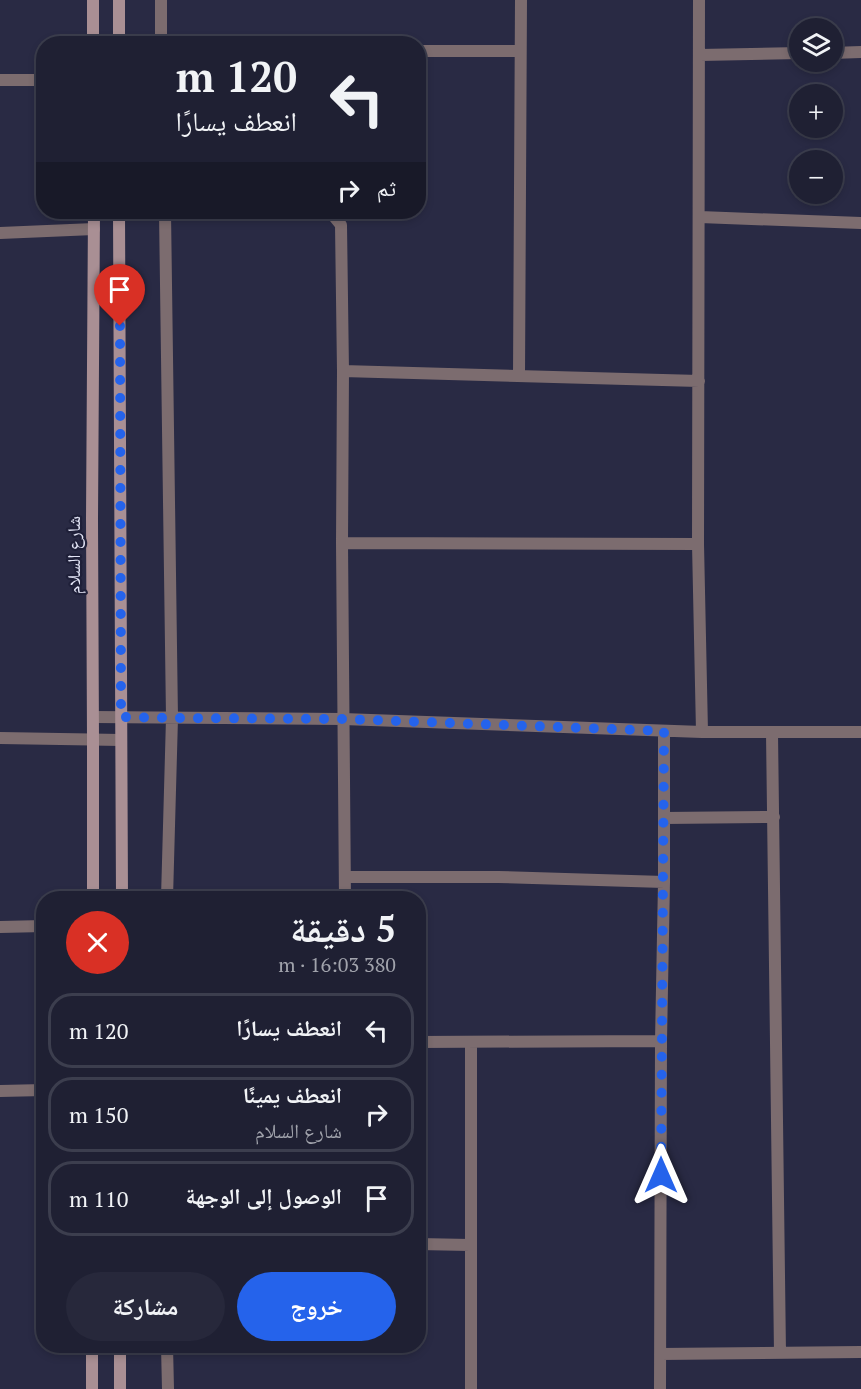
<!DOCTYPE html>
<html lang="ar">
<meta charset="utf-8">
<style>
body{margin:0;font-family:"PT Serif","Noto Naskh Arabic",serif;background:#27283b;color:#f1f3f6;direction:rtl;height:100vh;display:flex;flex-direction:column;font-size:22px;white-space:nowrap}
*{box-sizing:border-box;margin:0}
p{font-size:20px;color:#a1a3ac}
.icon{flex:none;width:33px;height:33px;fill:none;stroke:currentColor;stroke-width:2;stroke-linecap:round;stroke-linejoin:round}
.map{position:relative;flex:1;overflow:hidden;direction:ltr}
.drawer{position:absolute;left:36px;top:891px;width:390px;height:462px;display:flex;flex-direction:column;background:#1f2033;border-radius:24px;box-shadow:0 3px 9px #0003,0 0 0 2px #3c3e4e;direction:rtl}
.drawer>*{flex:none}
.guide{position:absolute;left:36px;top:36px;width:390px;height:183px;border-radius:24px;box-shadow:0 3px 9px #0003,0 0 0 2px #3c3e4e;direction:rtl;background:#1f2033;color:#f1f3f6;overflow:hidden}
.controls{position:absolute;left:789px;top:18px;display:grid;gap:12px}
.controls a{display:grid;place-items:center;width:54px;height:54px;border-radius:50%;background:#1f2033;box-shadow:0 3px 9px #0003,0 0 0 2px #3c3e4e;font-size:30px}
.pin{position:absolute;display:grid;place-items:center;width:51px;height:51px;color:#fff;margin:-62px -26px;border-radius:50% 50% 50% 0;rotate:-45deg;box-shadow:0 0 6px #0007}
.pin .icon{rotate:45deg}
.me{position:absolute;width:66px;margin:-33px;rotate:0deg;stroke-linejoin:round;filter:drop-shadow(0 0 4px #0008)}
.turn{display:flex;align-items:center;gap:21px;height:126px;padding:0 30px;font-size:27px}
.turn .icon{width:78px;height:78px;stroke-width:2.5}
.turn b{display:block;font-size:42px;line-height:51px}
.then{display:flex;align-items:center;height:57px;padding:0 30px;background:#0003;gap:12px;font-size:22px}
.round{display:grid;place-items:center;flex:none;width:63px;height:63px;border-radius:32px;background:#27283b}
.summary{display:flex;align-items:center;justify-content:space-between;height:102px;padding:0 30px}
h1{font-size:36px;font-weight:700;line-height:45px}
.cta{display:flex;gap:12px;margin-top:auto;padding:12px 30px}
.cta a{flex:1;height:69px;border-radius:36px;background:#2563eb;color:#fff;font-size:24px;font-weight:700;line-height:69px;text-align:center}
.cta a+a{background:#27283b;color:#f1f3f6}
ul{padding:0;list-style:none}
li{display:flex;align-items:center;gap:18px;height:75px;margin:0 12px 9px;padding:0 18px;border:3px solid #3c3e4e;border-radius:24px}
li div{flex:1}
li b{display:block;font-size:22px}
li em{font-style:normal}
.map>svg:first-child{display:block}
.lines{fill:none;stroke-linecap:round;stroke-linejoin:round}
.minor{stroke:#7c6c6f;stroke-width:12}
.tertiary{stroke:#7c6c6f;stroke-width:12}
.secondary{stroke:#a98f94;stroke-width:12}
.route{stroke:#2563eb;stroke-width:10;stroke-dasharray:0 18}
.labels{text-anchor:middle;stroke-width:4.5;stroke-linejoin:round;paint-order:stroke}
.street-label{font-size:18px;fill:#e3e5f6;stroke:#1f2039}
</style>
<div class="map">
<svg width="861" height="1389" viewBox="0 0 861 1389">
<rect width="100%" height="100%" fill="#292a44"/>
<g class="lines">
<path class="minor" d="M699,0l-1,544 4,188
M161,44v-44
M418,51h102
M832,53l29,-1
M700,55l100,-2
M0,80h44
M165,212l7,506 -5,180
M317,212l15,2 9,11 2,146 -1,172 3,355
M700,217l161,6
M0,233l94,-4
M343,371l356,10
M519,376l2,-376
M342,543l356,1
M93,717l250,2 359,13h159
M772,733l8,620
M664,818l110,-1
M345,877h153l166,5
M0,927l44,-1
M418,1042l243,-1
M471,1042v347
M0,1091l44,-1
M418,1244l52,1
M167,1346l1,43
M660,1354l201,-2
M660,1389l1,-348 3,-159v-151"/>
<path class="tertiary" d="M0,738l121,2"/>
<path class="secondary" d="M93,0v44
M119,0v44
M119,212l3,686
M93,898v-158l-1,-221 2,-307
M92,1346v43
M120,1346v43"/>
</g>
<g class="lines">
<path class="route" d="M120,326l1,391 51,1 171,1 321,12 -3,444"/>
</g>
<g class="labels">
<g class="street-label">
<text transform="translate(74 555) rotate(-90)" y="6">شارع السلام</text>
</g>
</g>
</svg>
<div class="controls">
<a><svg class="icon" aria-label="layers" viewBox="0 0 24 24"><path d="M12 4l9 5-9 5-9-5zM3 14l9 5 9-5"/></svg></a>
<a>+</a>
<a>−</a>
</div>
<div class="pin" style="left:120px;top:326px;background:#d93025"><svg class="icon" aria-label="arrive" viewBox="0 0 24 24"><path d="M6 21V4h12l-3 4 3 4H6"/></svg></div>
<svg class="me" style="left:661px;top:1175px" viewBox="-20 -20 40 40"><path d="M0-17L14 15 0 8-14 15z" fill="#2563eb" stroke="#fff" stroke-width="4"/></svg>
<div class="guide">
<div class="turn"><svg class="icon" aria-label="left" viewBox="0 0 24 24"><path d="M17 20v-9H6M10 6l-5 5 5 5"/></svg><div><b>120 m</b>انعطف يسارًا</div></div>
<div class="then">ثم<svg class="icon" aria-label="right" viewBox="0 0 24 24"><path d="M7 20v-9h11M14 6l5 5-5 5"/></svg></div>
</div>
<section class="drawer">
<div class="summary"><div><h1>5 دقيقة</h1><p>380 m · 16:03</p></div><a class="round" style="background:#d93025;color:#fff"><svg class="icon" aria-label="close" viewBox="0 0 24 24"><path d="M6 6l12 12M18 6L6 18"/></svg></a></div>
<ul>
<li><svg class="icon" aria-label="left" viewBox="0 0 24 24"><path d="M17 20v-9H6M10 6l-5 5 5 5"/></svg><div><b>انعطف يسارًا</b></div><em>120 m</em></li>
<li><svg class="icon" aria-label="right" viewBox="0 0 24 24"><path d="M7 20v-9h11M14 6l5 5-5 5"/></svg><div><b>انعطف يمينًا</b><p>شارع السلام</p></div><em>150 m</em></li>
<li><svg class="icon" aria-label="arrive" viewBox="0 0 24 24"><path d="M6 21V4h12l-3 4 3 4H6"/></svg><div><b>الوصول إلى الوجهة</b></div><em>110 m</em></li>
</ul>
<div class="cta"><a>خروج</a><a>مشاركة</a></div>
</section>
</div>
